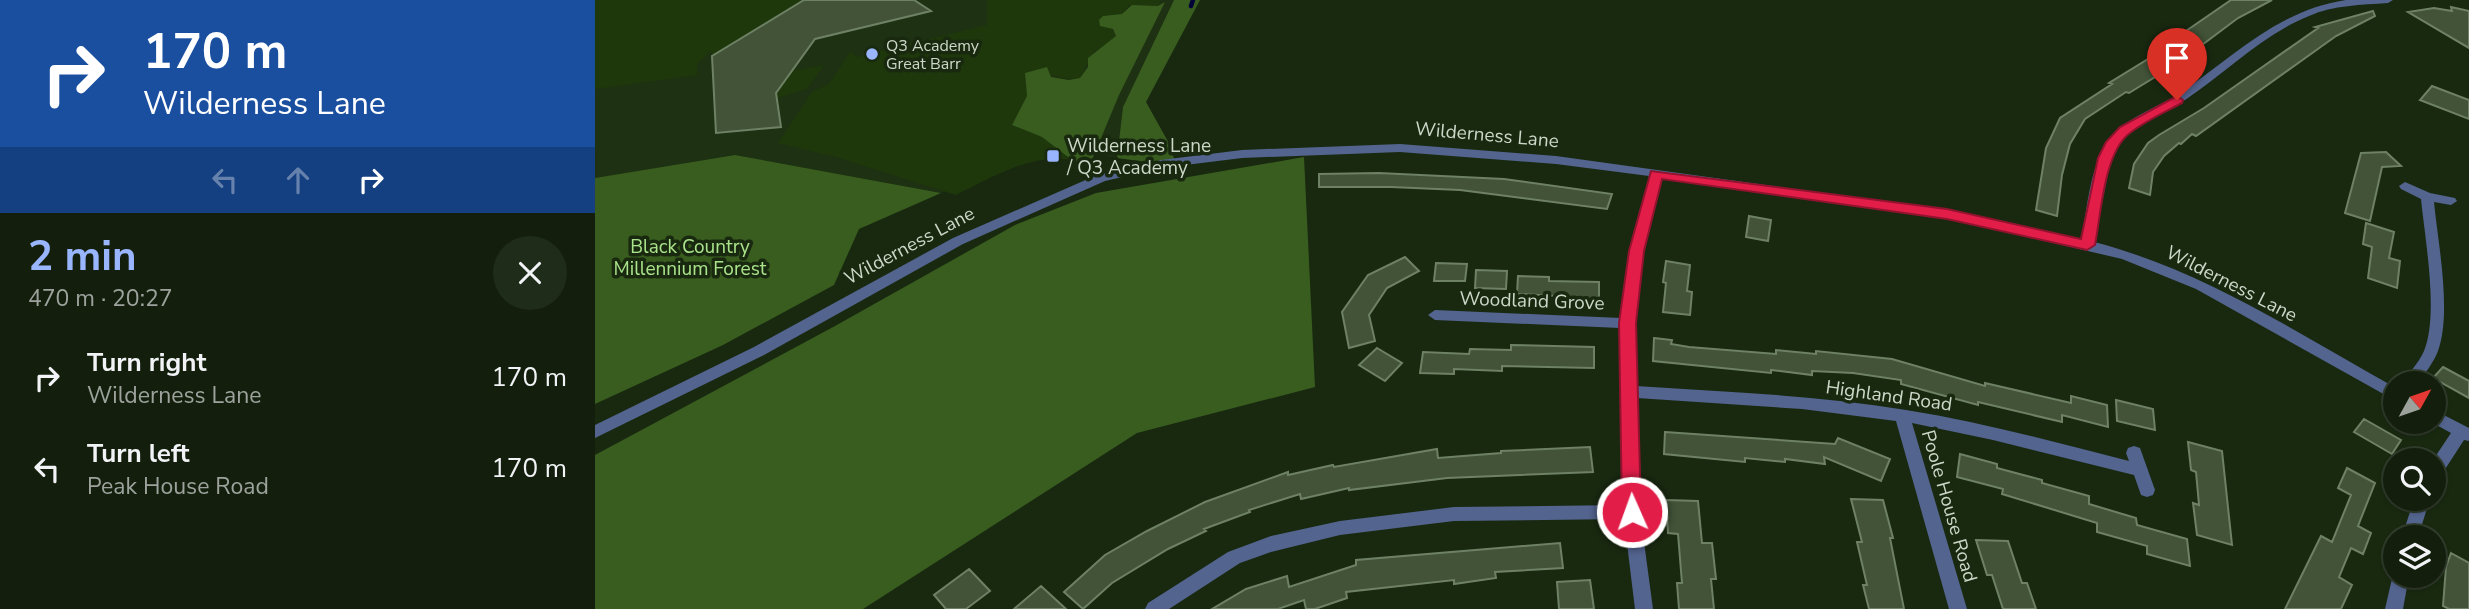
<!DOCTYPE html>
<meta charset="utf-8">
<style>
body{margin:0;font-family:"Nunito Sans",sans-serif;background:#202c1a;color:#f1f3f6;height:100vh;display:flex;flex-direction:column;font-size:26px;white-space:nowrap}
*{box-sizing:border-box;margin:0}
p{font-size:23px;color:#9da29d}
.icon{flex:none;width:38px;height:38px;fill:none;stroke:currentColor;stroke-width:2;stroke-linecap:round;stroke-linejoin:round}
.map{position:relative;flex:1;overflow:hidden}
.panel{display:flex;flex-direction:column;background:#131f0c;width:595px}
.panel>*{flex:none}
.guide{background:#1a4fa0;color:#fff;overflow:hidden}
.needle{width:46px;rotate:50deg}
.tools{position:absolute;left:1788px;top:371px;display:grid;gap:14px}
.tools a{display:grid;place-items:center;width:63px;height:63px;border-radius:50%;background:#131f0c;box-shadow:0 2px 5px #0004,0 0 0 2px #323d2d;font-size:35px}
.pin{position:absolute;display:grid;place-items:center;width:60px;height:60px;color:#fff;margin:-72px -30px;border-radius:50% 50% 50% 0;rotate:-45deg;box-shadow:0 0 7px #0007}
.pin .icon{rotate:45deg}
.me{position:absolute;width:77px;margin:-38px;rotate:358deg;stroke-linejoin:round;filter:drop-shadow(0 0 5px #0008)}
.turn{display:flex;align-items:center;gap:24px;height:147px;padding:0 28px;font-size:32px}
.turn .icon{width:91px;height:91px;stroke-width:2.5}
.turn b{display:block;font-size:49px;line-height:60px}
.lanes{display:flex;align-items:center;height:66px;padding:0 28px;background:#0003;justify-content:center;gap:35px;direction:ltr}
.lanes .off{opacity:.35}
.round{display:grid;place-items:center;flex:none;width:74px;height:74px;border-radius:37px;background:#202c1a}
.summary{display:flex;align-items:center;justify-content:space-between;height:119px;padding:0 28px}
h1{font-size:42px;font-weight:700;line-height:52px;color:#99b5fd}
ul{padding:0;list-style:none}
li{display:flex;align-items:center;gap:21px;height:91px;padding:0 28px}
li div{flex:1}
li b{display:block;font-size:26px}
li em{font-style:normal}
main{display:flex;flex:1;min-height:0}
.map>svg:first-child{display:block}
.built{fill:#1e3112}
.green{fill:#1e380b}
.forest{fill:#385d1f}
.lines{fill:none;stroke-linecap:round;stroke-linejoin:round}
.stream{stroke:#020439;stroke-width:4.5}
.building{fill:#425338;stroke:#6e8165;stroke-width:2}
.minor{fill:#53648f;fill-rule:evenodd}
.route{fill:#e11d48;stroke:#92132f;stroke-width:2}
.poi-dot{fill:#99b5fd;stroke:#192910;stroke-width:2.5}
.labels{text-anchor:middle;stroke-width:7;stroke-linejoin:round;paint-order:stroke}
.far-poi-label{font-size:16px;fill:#cdd7c8;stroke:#192910;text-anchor:start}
.street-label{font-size:19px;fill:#cdd7c8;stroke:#192910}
.poi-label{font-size:19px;fill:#cdd7c8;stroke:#192910;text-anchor:start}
.park-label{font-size:19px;fill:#aae38b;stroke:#192910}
</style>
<main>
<section class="panel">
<div class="guide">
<div class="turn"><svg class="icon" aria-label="right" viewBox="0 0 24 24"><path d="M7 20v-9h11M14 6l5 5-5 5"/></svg><div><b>170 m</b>Wilderness Lane</div></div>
<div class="lanes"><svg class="icon off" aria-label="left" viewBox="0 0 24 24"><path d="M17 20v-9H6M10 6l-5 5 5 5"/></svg><svg class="icon off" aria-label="ahead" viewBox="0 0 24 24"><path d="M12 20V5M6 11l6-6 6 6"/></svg><svg class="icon" aria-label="right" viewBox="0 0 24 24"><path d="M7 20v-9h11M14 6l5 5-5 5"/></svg></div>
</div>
<div class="summary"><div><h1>2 min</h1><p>470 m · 20:27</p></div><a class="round"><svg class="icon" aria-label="close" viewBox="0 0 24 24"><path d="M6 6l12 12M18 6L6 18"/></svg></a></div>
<ul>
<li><svg class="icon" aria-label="right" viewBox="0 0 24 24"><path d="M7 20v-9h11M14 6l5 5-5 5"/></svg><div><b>Turn right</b><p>Wilderness Lane</p></div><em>170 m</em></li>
<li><svg class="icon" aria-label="left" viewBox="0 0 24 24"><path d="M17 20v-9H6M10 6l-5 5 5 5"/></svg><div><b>Turn left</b><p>Peak House Road</p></div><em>170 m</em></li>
</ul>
</section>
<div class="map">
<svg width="1874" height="609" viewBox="0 0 1874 609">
<rect width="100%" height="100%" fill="#192910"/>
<path class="built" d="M0,0h579l-51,107 -6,51 -58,-13 -59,15 -59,33 -206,-38 -140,23z"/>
<path class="green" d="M0,0h209l-92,56v-6l-15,14v11l-102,14z
M392,0h174l-3,6 -29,-1 -7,9 -19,2 13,20 -7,8 -15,7 -14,27c-19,4 -37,-9 -55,-5l2,23 -15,29 31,12 29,23c-41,-7 -79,17 -116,35l-120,-38 -58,-14 35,-52 16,-7 21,-32 7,5 130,-32z
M229,65l-17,24 -30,9 -1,-5 16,-22z"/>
<path class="forest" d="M579,0h26l-54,102 25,45 4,16 -14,1 -44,-6 6,-51z
M570,2l-46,93 -30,72 -17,-7 -30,-23 -30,-12 15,-29 -2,-23 22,-6 4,10 18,3 11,-2 8,-11v-9l28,-22 -3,-7 -13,-3 -1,-6 4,-4 19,-2 10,-9 26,1z
M140,155l206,38 -82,36 -25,56 -111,60 -128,59v-226z
M709,157l11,230 -178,46 -274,176h-268v-154l240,-129 180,-101 81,-32z"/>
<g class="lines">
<path class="stream" d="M596,6l2,-6"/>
</g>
<path class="building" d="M209,0h110l17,11 -116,28 -39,54 5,34 -65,6 -4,-77z
M1636,0h41l-34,18 -60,45 -49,30 -3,-1 -41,27 -15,25 -8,31 -5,41 -21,-6 10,-62 14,-30 52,-34 -3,-1 78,-48 -4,-2z
M1856,7l18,4v37l-61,-36 26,-4 18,3z
M1778,11l2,5 -39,20 -140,100 -4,-2 -11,10 -2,-1 -15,13 -11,16 -3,23 -21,-7 5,-24 14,-21 11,-8 45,-27 114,-80 -3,-1z
M1837,86l37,14v19l-49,-19z
M1791,152l15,14 -19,1 -12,54 -25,-8 16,-60z
M784,173l125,6 108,15 -5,15 -147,-19 -69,-3h-72v-13z
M1154,216l22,4 -3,21 -22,-4z
M1771,223l28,9 -5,26 11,3 -3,27 -29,-10 4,-31 -9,-3z
M810,257l14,14 -32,17 -18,27 6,26 -26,7 -7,-36 26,-37z
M1071,261l24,4 -3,26 5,1 -2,23 -27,-3 3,-29 -3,-1z
M841,263l31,1 -2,17h-31z
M881,270l31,1 -1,18 -31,-1z
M923,276l31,1v4l50,1v20l-42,-2v-4l-40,-2z
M1059,338l18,2 -1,4 18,3 87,7v-4l40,4v-3l76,8 93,27v-3l86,20v-7l36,9 1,22 -46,-12v7l-84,-20v3l-77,-21v-4l-48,-7 -41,-2v4l-41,-5v3l-118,-12z
M916,345l83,2v21l-92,-2v5l-48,-2v5l-34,-1 3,-21 46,2 1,-5 41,1z
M782,348l25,15 -17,18 -26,-16z
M1848,367l26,14v17l-36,-20z
M1521,400l37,9 2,21 -38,-9z
M1769,419l37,21 -9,14 -38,-22z
M1070,432l170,12 3,-6 52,21 -9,22 -57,-24 1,7 -40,-5v3l-40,-4v4l-81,-8z
M1593,442l34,9 10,94 -35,-10 -4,-32 6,2 -3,-33 -5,-2z
M995,447l3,25 -146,6 -98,12v-2l-48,11 -1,-5 -51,16 1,2 -46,17 2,2 -38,18 -56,34 -29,26 -19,-17 41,-37 42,-24 58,-29 83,-30v3l45,-10 1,2 103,-18 1,9 63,-5v-2z
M1365,454l37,10v4l45,12v3l47,13v8l47,14 1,7 50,14 3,27 -43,-12v-8l-50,-14v-9l-95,-29 1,-5 -46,-12z
M1752,468l28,15 -17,43 13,7 -8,21 -12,-6 -12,29 13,8 -6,13 -5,11h-56l36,-73 11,6 19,-47 -13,-7z
M1256,499l32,1 10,38h-3l14,71h-35l-6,-24h4l-10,-43h5z
M1071,500l32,1 4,42h10l4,36h-5l3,30h-35l-2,-26h5l-4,-49 -10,-1z
M1381,540l32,1 14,42h5l9,26h-33l-11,-34h-5z
M965,543l3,25 -68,4 1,6 -42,6v-4l-108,12 1,6 -32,11h-9l-2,-9 -26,9h-66l34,-20 41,-13 2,11 67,-22v-5z
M1856,553l18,10v46h-20l-6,-3 3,-39z
M374,569l21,22 -24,18h-20l-12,-14z
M995,580l4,29h-35l-2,-27z
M446,586l25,23h-52z"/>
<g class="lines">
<path class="minor" d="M1751,0h47l-5,3c-27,2 -54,2 -79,13 -47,19 -82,56 -124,84 -20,12 -43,20 -59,36 -8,8 -12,17 -16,28l-16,78c109,28 205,92 302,146v13l-200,-112 -74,-30 -175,-41 -286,-40 -17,73 -10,72 2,63c90,6 181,9 270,24 75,12 149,32 223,51l-3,-8 2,-5 6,-2 6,2 15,42 -2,5 -6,2 -6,-2 -7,-20 -141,-35 -81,-17 55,186h-18l-53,-188 -94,-12 -165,-11 3,114 13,97h-18l-11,-90 -170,2 -114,14 -69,17 -31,11 -71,46h-24l3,-6 80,-51 43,-16 69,-15 114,-14 169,-2 -3,-177 -185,-8 -7,-5 7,-5 186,8 9,-67 19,-75 -93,-12 -156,-12 -158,6 -81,10 -56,13 -142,63 -199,111 -169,83v-13l159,-78 199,-109 144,-63 64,-15 81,-10 158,-6 156,12 391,54 134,29c7,-32 8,-70 27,-97 17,-25 47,-33 71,-48 54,-37 99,-84 167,-94z
M1810,182l25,11 25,5 2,3 -6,4 -17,-3c4,41 18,111 4,149 -4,11 -13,22 -20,32h-16c7,-11 17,-20 22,-32 15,-36 1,-112 -3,-152l-20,-10 -2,-3z
M1839,410l35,18v13l-5,-1 -24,37 -6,2 -1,-19 18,-27 -20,-11h3z
M1819,499h16l-12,38h-16z
M1799,570h2v6h13l-6,33h-18z"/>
</g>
<path class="route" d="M1582,96l6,4 -1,3c-17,9 -37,18 -52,30 -26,19 -29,81 -35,112l-8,5 -140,-31 -285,-40 -18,72 -8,72 5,189 -2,5 -7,3 -7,-3 -3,-5 -3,-189 10,-72 22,-80 296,38 134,30 17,-81 8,-16 14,-15z"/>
<g class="poi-dot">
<circle cx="277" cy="54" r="7"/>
<rect x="451" y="149" width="14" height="14" rx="3.5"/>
</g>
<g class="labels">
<g class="far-poi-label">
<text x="291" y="51">Q3 Academy<tspan x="291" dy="18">Great Barr</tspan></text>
</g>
<g class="street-label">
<text transform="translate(892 134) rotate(5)" y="7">Wilderness Lane</text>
<text transform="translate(314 245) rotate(-28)" y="7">Wilderness Lane</text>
<text transform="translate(1637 283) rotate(27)" y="7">Wilderness Lane</text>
<text transform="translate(937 300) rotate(2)" y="7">Woodland Grove</text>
<text transform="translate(1294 395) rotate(8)" y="7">Highland Road</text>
<text transform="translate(1355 506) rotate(74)" y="7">Poole House Road</text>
</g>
<g class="poi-label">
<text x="472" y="152">Wilderness Lane<tspan x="472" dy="22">/ Q3 Academy</tspan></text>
</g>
<g class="park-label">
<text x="95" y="253">Black Country<tspan x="95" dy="22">Millennium Forest</tspan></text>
</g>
</g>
</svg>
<div class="tools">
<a><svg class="needle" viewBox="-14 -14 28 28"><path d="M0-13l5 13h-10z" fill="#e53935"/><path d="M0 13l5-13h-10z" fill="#9da29d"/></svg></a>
<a><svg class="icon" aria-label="search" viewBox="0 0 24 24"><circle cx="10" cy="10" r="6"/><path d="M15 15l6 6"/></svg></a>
<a><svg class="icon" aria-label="layers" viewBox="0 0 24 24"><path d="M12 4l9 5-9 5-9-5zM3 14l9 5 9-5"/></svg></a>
</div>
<div class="pin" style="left:1582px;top:100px;background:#d93025"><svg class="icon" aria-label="arrive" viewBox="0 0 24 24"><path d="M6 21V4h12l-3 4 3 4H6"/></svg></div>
<svg class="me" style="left:1037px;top:512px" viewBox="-20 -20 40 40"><circle r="17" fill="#e11d48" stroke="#fff" stroke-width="3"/><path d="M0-11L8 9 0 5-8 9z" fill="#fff"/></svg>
</div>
</main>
